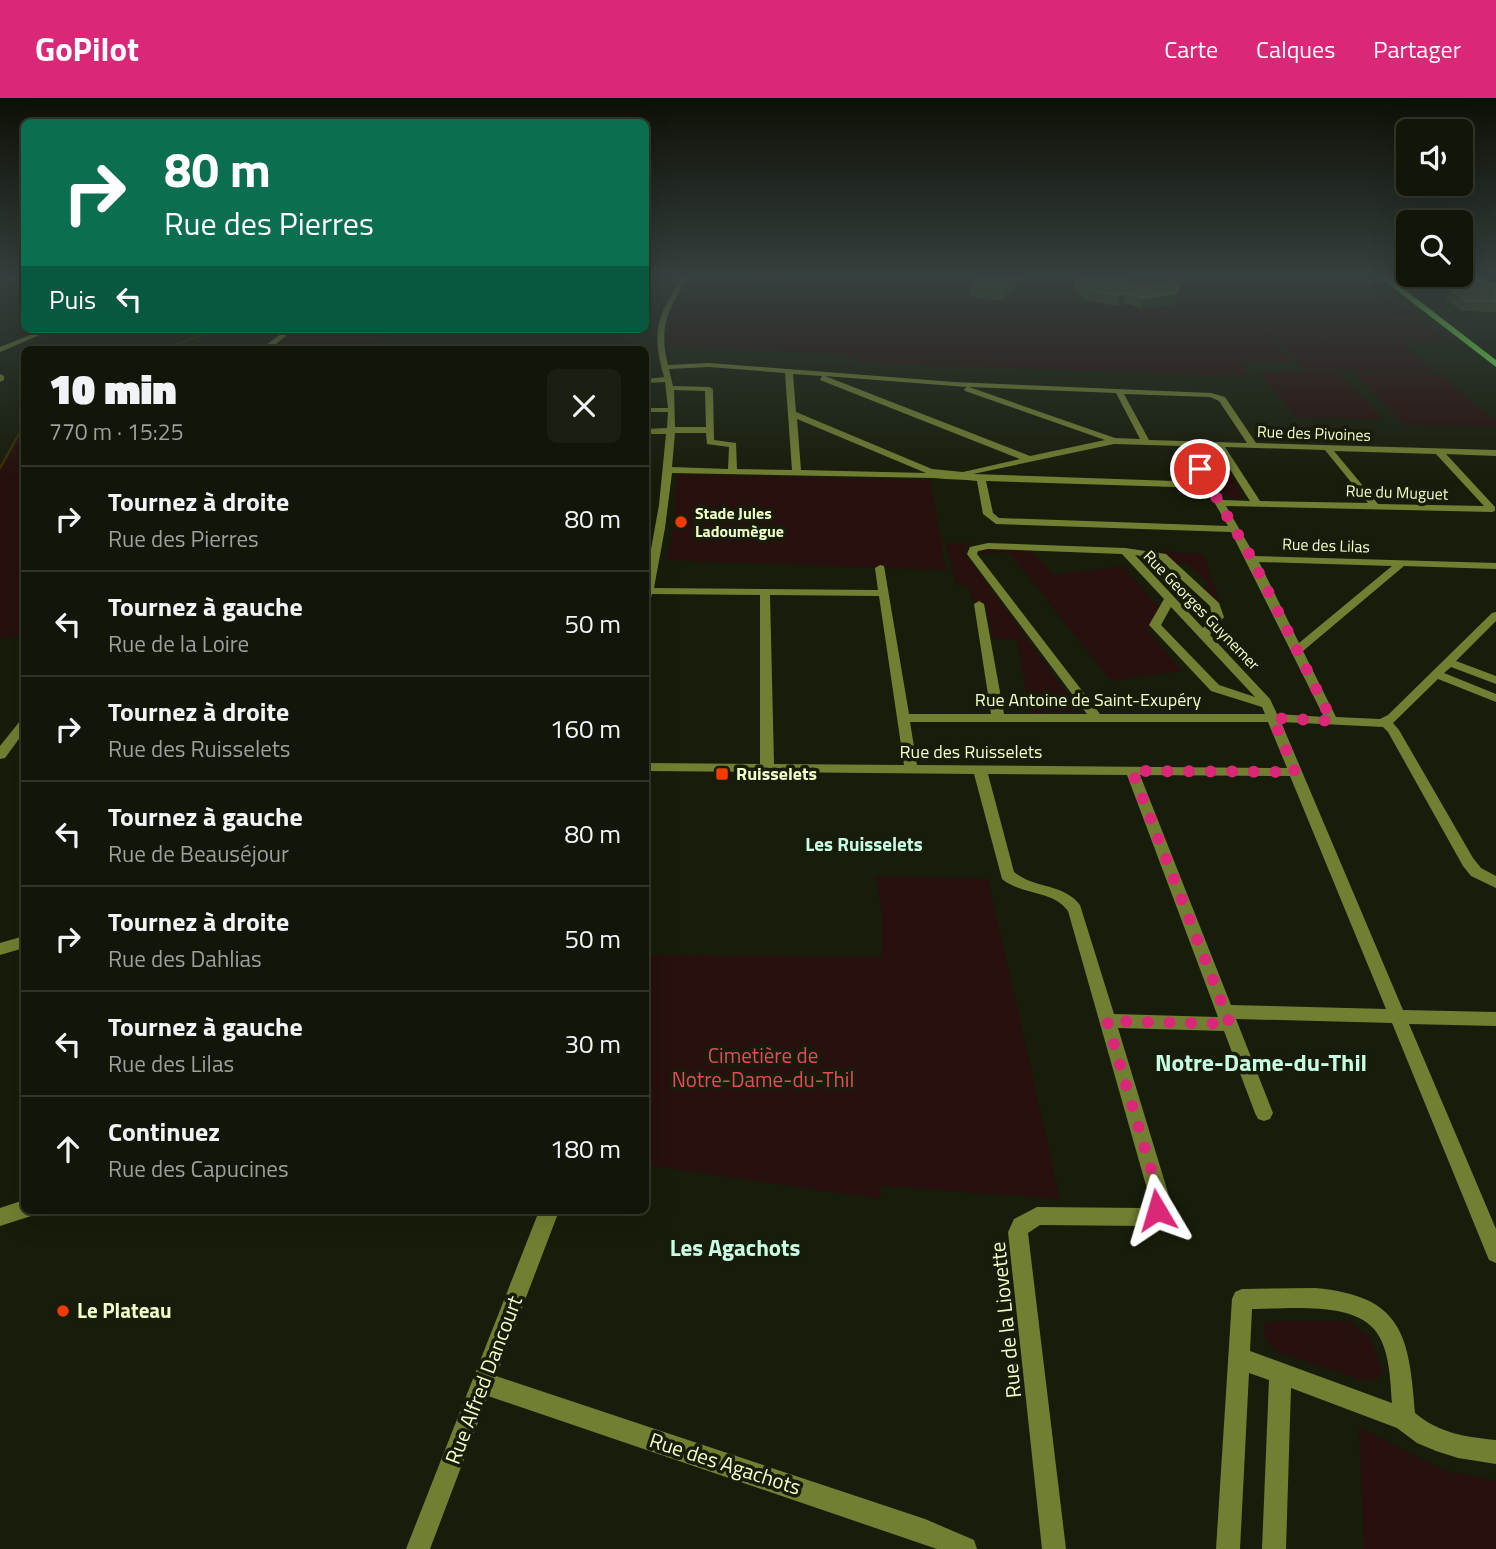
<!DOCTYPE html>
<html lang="fr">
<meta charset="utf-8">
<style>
body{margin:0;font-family:"Titillium Web",sans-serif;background:#1a1f12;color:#f1f3f6;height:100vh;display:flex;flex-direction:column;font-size:26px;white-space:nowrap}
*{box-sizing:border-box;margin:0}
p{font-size:23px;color:#9c9f9c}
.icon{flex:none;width:38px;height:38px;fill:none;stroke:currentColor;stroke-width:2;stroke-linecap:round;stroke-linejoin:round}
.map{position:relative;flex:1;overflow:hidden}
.sheet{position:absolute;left:21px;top:248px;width:628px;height:868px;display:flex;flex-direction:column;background:#111608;border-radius:10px;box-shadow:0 7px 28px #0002,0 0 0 2px #303529}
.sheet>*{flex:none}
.guide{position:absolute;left:21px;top:21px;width:628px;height:214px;border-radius:10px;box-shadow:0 7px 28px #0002,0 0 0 2px #303529;background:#0b6e4f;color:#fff;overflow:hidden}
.controls{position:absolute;left:1396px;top:21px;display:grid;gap:14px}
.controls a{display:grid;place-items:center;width:77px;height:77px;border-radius:10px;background:#111608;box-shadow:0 7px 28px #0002,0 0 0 2px #303529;font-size:35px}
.pin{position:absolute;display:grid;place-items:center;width:60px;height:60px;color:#fff;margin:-30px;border:4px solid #fff;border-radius:50%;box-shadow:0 2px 7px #0007}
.me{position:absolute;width:77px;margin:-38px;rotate:353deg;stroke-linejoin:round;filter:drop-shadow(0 0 5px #0008)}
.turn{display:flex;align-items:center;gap:24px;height:147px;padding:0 28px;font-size:32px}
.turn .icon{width:91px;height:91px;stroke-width:2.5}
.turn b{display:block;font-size:49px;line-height:60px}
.then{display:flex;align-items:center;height:66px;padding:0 28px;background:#0003;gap:14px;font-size:26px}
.round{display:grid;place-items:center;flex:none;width:74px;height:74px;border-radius:10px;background:#1a1f12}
.summary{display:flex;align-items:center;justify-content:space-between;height:119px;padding:0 28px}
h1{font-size:42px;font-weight:800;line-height:52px}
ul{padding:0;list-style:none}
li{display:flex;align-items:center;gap:21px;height:105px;padding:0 28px;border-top:2px solid #303529}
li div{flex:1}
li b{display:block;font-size:26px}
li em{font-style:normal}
header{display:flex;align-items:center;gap:42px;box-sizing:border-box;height:98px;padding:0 35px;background:#db2777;color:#fff}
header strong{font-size:33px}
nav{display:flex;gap:38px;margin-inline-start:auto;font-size:24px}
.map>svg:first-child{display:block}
.green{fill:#27100d}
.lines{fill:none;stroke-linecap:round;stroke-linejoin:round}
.stream-far1{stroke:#3b2f05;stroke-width:2}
.stream{stroke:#3b2f05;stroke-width:2.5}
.street{fill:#717f32;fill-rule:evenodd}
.secondary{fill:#e3ff5d;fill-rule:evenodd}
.primary{fill:#76ff4d;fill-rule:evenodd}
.wall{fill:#3d4c21}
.shaded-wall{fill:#263111}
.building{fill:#516033;stroke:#6a794a;stroke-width:2}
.route{stroke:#db2777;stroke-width:12;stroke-dasharray:0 21.6}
.poi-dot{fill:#f13b00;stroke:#171d0a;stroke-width:2.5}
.labels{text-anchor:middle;stroke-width:7;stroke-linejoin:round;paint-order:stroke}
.far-street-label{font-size:16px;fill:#f0ffc6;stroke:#171d0a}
.far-poi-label{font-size:16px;font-weight:bold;fill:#f0ffc6;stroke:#171d0a;text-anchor:start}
.street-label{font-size:18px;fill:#f0ffc6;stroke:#171d0a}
.poi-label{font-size:18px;font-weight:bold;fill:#f0ffc6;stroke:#171d0a;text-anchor:start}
.neighbourhood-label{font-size:19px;font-weight:bold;fill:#c8ffe4;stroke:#171d0a}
.near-park-label{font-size:21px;fill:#e64b5b;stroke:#171d0a}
.near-poi-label{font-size:21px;font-weight:bold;fill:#f0ffc6;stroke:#171d0a;text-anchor:start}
.near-street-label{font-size:21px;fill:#f0ffc6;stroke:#171d0a}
.near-neighbourhood-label{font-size:23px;font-weight:bold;fill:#c8ffe4;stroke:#171d0a}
.near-quarter-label{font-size:24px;font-weight:bold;fill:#c8ffe4;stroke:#171d0a}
</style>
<header>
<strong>GoPilot</strong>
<nav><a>Carte</a><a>Calques</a><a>Partager</a></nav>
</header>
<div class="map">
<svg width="1496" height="1451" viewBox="0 0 1496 1451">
<rect width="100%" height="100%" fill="#171d0a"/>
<path class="green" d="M691,178h683l27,24 -3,1 55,42h-51l33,29 -131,-3 -26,-28h49l-55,-2 22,24 -51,-1 5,14 -388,-13 -2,-4 -14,-1v-4l-176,-8c-1,-28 9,-47 23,-70z
M303,231h95l-29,21h-116z
M1258,273l80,1 46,47 -87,-1z
M1353,274l87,2 56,48v5l-90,-2z
M17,336h7v202l-24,3v-171l8,-9z
M1207,348l13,7 23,44 -8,2 -10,-3 -28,-49z
M673,376l257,6 16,90 -281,-10c11,-24 10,-56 12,-83z
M946,445h26l-7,4v7l115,157 -50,2 -13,-73 -25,-2 -7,-35 -13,-2 -3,-15 -13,-2z
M986,451l45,2 22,24 70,-9 36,41 -6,20 -8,1 37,43 -71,10 -102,-129 -28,2 -1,-3z
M1158,453l45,3 17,49 -18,-16 8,-2 -24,-22 -8,1z
M876,778l112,3 72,320 -179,-13 -1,13 -234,-34v-210l236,2v-44z
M1278,1223h71l20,16 14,34 -6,8 -12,2 -89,-29 -12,-16v-12z
M1359,1329l87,44 50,10v68h-132z"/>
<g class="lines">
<path class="stream-far1" d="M161,252l57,-21"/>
<path class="stream" d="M0,370l24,-43"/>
<path class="street" d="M2,178l22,4v4l-21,-7z
M683,178h6c-20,32 -31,50 -21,89l41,-2 245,19 257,11 14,4 31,46 240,7v6l-50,-2 49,53v4l-3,1 -266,-6 29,50 241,7v6l-92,-3 -101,85 33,66 44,2 8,-4 104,-102 4,-1v9l-40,40 40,15v8l-45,-17 -7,6 52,21v8l-58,-23 -45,44 6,7 74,128 8,10 15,8v12l-25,-12 -8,-10 -75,-134 -5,-5 -102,-5 122,288 93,2v14l-87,-2 87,205v34l-7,-3 -97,-237 -156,-4 37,94 -3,6 -6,2 -6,-2 -3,-6 -31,-82 -106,-3 51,168 -5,21 -19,9 -105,-1 -12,8 38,316h-24l-34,-317 6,-13 23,-12 106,1 5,-3 1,-9 -81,-285c-15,-21 -47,-16 -66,-32l-28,-105 -328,-3v-8l114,1v-169l-108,-1 -2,7 -4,1v-25l13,-72 7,-71h-20v-5l21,-1 1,-16h-22v-4h22l-3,-26 -19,1v-4l18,-2c-13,-47 -7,-60 19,-101zM709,269l76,6 7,97 -55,-1 -1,-26 -22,-3 -1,-51 -4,-2 -36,-1 -4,-17zM793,276l29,2 -2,4 200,79 -57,13 -31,-3 -136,-57zM825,278l142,11 -3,2 1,2 140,49 -75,16zM969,289l147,6 24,46 -25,-1zM674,292l31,1 1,36h-31zM1124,296l86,3 9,4 28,42 -98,-3zM797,321l129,54 -125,-3zM675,335h31l1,11 22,3 -1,22 -56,-2zM1114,346l68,2 21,36 -230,-8zM1191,348l25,1 34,54 -27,-1zM1225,349l100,3 43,53 -108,-2zM1334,353l102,3 48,52 -106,-2zM672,375l262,5c15,2 30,1 43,3l6,33 13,10 235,8 93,185 -47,-3 -7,-15 -60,-64 14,-18 -5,-14 -53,-49 -41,-6 -137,-5 -18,4 -3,7 120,160h-83l-20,-110 -5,-3 -5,3 17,110h-82l-25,-148 -4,-1 -5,3 3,22 -224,-2 11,-60zM986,383l220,7 22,38 -229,-8 -6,-5zM988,451l134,5 42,45 -15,26 2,2 60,64 51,16 3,7h-165l-123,-160 1,-3zM1135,457l24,4 51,47 2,11 -9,11zM1259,464l133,4 -93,77zM770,497l109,1 25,169 -130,-1zM1171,509l84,90 -36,-12 -58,-60zM910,624h358l19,46 -370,-3zM988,676l139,1 91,242 -104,-3 -34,-109c-17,-22 -46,-16 -66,-33zM1140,677l150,1 96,233 -155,-4z
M45,231h9l-54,23v-5z
M281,231h6l-1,7 -18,14h-9l22,-16z
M0,276l4,2v4l-4,2z
M24,622v12l-19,26 -5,1v-13l20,-25z
M24,838v12l-24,7v-12z
M24,1102v11h9l-2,5 -31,10v-18z
M539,1113h20l-63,165 429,143 49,21 3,9h-40l-449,-153 -58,153h-24z
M1315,1190c87,8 94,46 100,125 24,20 50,24 81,27v24l-38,-6 -22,-7 -19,-8 -20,-15 -106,-40 -5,161h-24l7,-169 -20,-7 -9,176h-24l16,-250 3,-7 7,-3zM1252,1211c33,0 98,-8 122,20 16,19 16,50 18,74l-142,-52z"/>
<path class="secondary" d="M1452,178h13l31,8v4z"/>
<path class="primary" d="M1378,178h9l109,84v7z"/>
</g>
<path class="wall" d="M1079,178h22l37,10 11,-1 30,1 -5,18 -33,4 -18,-5 -6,3 -29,-5 -15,-9 2,-11h3z
M1023,182l-21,21 -32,-4 2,-14z
M1496,188v26l-33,-1 -17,-12 5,-10z"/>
<path class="shaded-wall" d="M1015,178h8v4l-21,21 2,-14z
M1179,188l-5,18 -33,4 3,-10z
M1126,195l-3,10 -6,3 2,-11z"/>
<path class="building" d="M979,178h36l-11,11 -32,-4z
M1083,178h18l20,2 17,8 6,-3 5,2 26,-4 4,5 -2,7 -33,5 -18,-5 -7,2 -29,-4 -15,-10 14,-2z
M1475,184l21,4v15h-29l-16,-12z"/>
<linearGradient id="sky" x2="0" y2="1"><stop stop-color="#0d1006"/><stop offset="0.47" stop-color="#36403e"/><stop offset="1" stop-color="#36403e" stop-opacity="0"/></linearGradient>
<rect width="1496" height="382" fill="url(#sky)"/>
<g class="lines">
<path class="route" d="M1157,1112l2,-14 -52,-175 123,3 -98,-253 163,1 -22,-54 59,3 -80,-162 -52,-90"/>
</g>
<g class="poi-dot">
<circle cx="681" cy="424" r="7"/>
<rect x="715" y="669" width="14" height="14" rx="3.5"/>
<circle cx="63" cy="1213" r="7"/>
</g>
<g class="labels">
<g class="far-street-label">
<text transform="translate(1314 335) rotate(2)" y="6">Rue des Pivoines</text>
<text transform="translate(1397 394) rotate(2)" y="6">Rue du Muguet</text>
<text transform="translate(1326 447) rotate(2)" y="6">Rue des Lilas</text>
<text transform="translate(1202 512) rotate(46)" y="6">Rue Georges Guynemer</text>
</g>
<g class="far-poi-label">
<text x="695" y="421">Stade Jules<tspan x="695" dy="18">Ladoumègue</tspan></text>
</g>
<g class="street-label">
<text x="1088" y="608">Rue Antoine de Saint-Exupéry</text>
<text x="971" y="660">Rue des Ruisselets</text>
</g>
<g class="poi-label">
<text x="736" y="682">Ruisselets</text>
</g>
<g class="neighbourhood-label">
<text x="864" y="753">Les Ruisselets</text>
</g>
<g class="near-park-label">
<text x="763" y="965">Cimetière de<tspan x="763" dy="24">Notre-Dame-du-Thil</tspan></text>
</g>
<g class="near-poi-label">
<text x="77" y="1220">Le Plateau</text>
</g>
<g class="near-street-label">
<text transform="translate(1006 1222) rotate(-96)" y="7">Rue de la Liovette</text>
<text transform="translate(484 1282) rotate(-69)" y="7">Rue Alfred Dancourt</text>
<text transform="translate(725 1366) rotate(18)" y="7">Rue des Agachots</text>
</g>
<g class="near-neighbourhood-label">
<text x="735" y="1158">Les Agachots</text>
</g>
<g class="near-quarter-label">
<text x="1261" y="973">Notre-Dame-du-Thil</text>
</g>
</g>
</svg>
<div class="controls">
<a><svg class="icon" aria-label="sound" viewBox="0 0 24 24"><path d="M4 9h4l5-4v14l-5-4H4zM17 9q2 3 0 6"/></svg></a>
<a><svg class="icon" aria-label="search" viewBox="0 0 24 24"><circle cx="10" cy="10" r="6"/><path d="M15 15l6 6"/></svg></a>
</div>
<div class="pin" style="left:1200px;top:371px;background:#d93025"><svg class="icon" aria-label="arrive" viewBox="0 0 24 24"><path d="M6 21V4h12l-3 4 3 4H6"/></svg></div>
<svg class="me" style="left:1157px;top:1112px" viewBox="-20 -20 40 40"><path d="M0-17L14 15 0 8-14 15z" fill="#db2777" stroke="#fff" stroke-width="4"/></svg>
<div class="guide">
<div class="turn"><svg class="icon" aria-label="right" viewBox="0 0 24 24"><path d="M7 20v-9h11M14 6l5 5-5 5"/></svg><div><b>80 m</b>Rue des Pierres</div></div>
<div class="then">Puis<svg class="icon" aria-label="left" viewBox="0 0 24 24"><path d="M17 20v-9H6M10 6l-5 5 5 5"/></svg></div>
</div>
<section class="sheet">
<div class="summary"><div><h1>10 min</h1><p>770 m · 15:25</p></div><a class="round"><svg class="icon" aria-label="close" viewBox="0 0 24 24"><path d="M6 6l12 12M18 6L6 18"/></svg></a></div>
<ul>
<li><svg class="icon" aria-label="right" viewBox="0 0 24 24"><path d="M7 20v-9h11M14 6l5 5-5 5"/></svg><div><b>Tournez à droite</b><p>Rue des Pierres</p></div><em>80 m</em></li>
<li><svg class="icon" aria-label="left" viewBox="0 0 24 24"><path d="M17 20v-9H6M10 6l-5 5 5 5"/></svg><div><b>Tournez à gauche</b><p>Rue de la Loire</p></div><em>50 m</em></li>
<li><svg class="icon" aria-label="right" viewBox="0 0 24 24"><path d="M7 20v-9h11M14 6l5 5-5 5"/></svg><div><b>Tournez à droite</b><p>Rue des Ruisselets</p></div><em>160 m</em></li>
<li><svg class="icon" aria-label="left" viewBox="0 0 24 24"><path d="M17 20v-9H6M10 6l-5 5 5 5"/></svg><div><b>Tournez à gauche</b><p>Rue de Beauséjour</p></div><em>80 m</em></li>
<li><svg class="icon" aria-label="right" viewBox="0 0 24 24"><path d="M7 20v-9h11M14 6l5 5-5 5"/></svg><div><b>Tournez à droite</b><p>Rue des Dahlias</p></div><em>50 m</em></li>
<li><svg class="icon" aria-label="left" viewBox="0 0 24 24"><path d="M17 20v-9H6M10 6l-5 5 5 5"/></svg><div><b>Tournez à gauche</b><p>Rue des Lilas</p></div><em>30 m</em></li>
<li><svg class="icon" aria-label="ahead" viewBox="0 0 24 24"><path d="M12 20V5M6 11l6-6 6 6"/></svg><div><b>Continuez</b><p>Rue des Capucines</p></div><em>180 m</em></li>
</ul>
</section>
</div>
